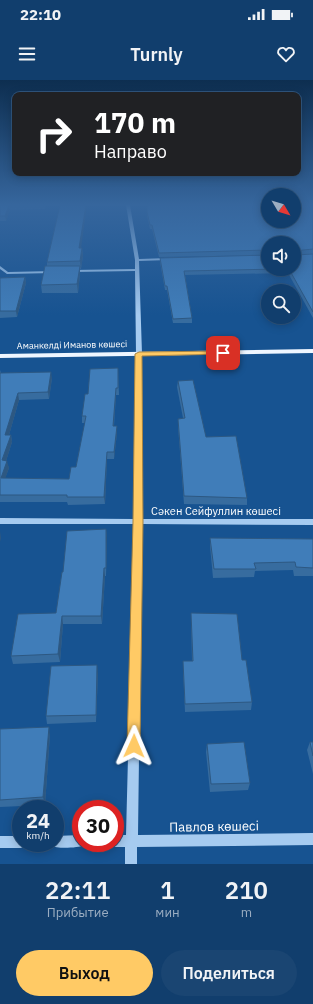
<!DOCTYPE html>
<html lang="ru">
<meta charset="utf-8">
<style>
body{margin:0;font-family:"IBM Plex Sans",sans-serif;background:#1a4572;color:#f1f3f6;height:100vh;display:flex;flex-direction:column;font-size:15px;white-space:nowrap}
*{box-sizing:border-box;margin:0}
p{font-size:13px;color:#9caec2}
.icon{flex:none;width:22px;height:22px;fill:none;stroke:currentColor;stroke-width:2;stroke-linecap:round;stroke-linejoin:round}
.map{position:relative;height:784px;overflow:hidden}
.side{display:flex;flex-direction:column;background:#113e6d;flex:1}
.side>*{flex:none}
.hud{position:absolute;left:12px;top:12px;width:289px;height:84px;border-radius:8px;box-shadow:0 2px 10px #0003,0 0 0 1px #305780;background:#202124;color:#fff;overflow:hidden}
.needle{width:26px;rotate:128deg}
.controls{position:absolute;left:261px;top:108px;display:grid;gap:8px}
.controls a{display:grid;place-items:center;width:40px;height:40px;border-radius:50%;background:#113e6d;box-shadow:0 2px 10px #0003,0 0 0 1px #305780;font-size:20px}
.speed{position:absolute;left:12px;top:720px;display:flex;gap:8px;font-size:20px;font-weight:700;text-align:center}
.speed>*{display:grid;place-content:center;width:52px;height:52px;border-radius:50%;background:#113e6d;box-shadow:0 2px 10px #0003,0 0 0 1px #305780;line-height:1}
.speed small{font-size:10px;font-weight:400}
.speed .limit{border:6px solid #d22;background:#fff;color:#111}
.pin{position:absolute;display:grid;place-items:center;width:34px;height:34px;color:#fff;margin:-17px;border-radius:8px;box-shadow:0 2px 6px #0006}
.me{position:absolute;width:44px;margin:-22px;rotate:1deg;stroke-linejoin:round;filter:drop-shadow(0 0 3px #0008)}
.turn{display:flex;align-items:center;gap:14px;height:84px;padding:0 16px;font-size:18px}
.turn .icon{width:52px;height:52px;stroke-width:2.5}
.turn b{display:block;font-size:28px;line-height:34px}
.eta{display:flex;justify-content:space-evenly;align-items:center;height:68px;text-align:center}
.eta b{font-size:24px;font-weight:600;line-height:28px}
.action{display:flex;gap:8px;margin-top:auto;padding:8px 16px}
.action a{flex:1;height:46px;border-radius:24px;background:#ffca65;color:#111;font-size:16px;font-weight:600;line-height:46px;text-align:center}
.action a+a{background:#1a4572;color:#f1f3f6}
.status{display:flex;justify-content:space-between;align-items:center;height:28px;padding:0 20px;background:#113e6d;direction:ltr}
.status svg{height:11px;fill:currentColor}
header{display:flex;justify-content:space-between;align-items:center;height:52px;padding:0 16px;background:#113e6d;font-size:18px;font-weight:600}
.map>svg:first-child{display:block}
.lines{fill:none;stroke-linecap:round;stroke-linejoin:round}
.minor{fill:#a6cbf0;fill-rule:evenodd}
.major{fill:#eff6ff;fill-rule:evenodd}
.wall{fill:#376c9f}
.shaded-wall{fill:#2d5882}
.building{fill:#407db9;stroke:#2d5882}
.route{fill:#ffca65;stroke:#a68342}
.labels{text-anchor:middle;stroke-width:3.5;stroke-linejoin:round;paint-order:stroke}
.far-street-label{font-size:9px;fill:#fff;stroke:#175391}
.street-label{font-size:11px;fill:#fff;stroke:#175391}
.near-street-label{font-size:13px;fill:#fff;stroke:#175391}
</style>
<div class="status"><b>22:10</b><svg viewBox="0 0 49 12"><path d="M0 12V9h3v3zM5 12V6h3v6zM10 12V3h3v9zM15 12V0h3v12zM26 1h20v11H26zM47 4h2v5h-2z"/></svg></div>
<header><svg class="icon" aria-label="menu" viewBox="0 0 24 24"><path d="M4 6h16M4 12h16M4 18h16"/></svg>Turnly<svg class="icon" aria-label="heart" viewBox="0 0 24 24"><path d="M12 20l-8-8c-3-5 5-10 8-4 3-6 11-1 8 4z"/></svg></header>
<div class="map">
<svg width="313" height="784" viewBox="0 0 313 784">
<rect width="100%" height="100%" fill="#175391"/>
<g class="lines">
<path class="minor" d="M126,125h4l9,54 29,-1 2,1 -2,1 -29,1 3,93v165h171v6l-171,-1 -4,311 175,-2v12l-176,2v17h-12v-17h-10l-4,-2 -1,-2h5v-8h11l8,-311h-134v-6l134,1 2,-165 -1,-83 -63,1 -2,-1 2,-1 63,-1v-9z
M0,186l8,6 45,-1 2,1 -2,1 -46,1 -7,-5z
M81,755v8h5l-1,2c-7,3 -27,4 -34,1l-2,-3h6v-7z
M0,756h21v7h6l-2,3 -4,2h-21z"/>
<path class="major" d="M313,269v4l-313,5v-4z"/>
</g>
<path class="wall" d="M0,125h46l-1,4 -35,1 -4,11h-6z
M147,125h166v49h-19l1,1 18,-1v64l-25,-45 -103,2 7,43v5h-19l-6,-33h-2l-5,-28v-4l134,11 -26,-26v12l-109,2 -7,-28h-2l-3,-13z
M81,168h1l1,8 -2,13h-1v5l-2,19h-36l-1,-8 6,-19v-4z
M25,197l1,6 -9,34 -17,1v-40z
M118,288l1,27h-3l-2,31 3,7 -3,26h-7l-2,45 -37,1 -1,-3h-67v-132l1,3 51,5 -3,21 -30,1 -10,35h2l1,7 -6,19 3,7 -4,10 64,1 7,-12 9,-44h-3v-7l6,-22z
M178,301l28,56 41,61v7l-63,-1 -6,-78v-7l5,-1 -6,-31z
M106,449l1,9 -1,38h-1l-3,48h-39l-3,38 -47,2 -2,-8 45,-43 7,-41z
M210,458l103,1v37h-19l-1,-6 -38,1 -1,6 -41,1 -3,-32z
M191,533l51,47 10,42 -1,8 -66,2 -2,-43v-8h9l-1,-40z
M98,593l-2,49 -49,2 -1,-8z
M0,649l50,5 -5,71 -45,2z
M310,662h3v32l-6,-24z
M207,664l43,39 -2,7 -38,2 -4,-40z"/>
<path class="shaded-wall" d="M9,125l1,5 -4,11 -1,-5z
M86,125h1l-7,51 -1,-8z
M82,168l1,8 -2,13 -1,-8z
M80,186v8l-2,19 -1,-9z
M25,197l1,6 -9,34 -1,-6z
M51,292l1,6 -3,21 -1,-7z
M116,308v7l-3,38v-7z
M18,313l1,7 -12,42 -2,-7z
M117,346v7l-3,26v-7z
M11,355l1,7 -8,26 -2,-8z
M107,372v7l-2,45 -1,-7z
M7,381l2,7 -6,17 -2,-7z
M106,449l1,9 -1,38z
M0,451l1,7 -1,4z
M104,488l1,8 -3,48 -1,-8z
M62,536l1,8 -3,38 -2,-8z
M97,585l1,8 -2,49v-7z
M49,647l1,7 -5,71 -2,-8z"/>
<path class="building" d="M0,125h9l-4,11h-5z
M60,125h26l-7,43h3l-2,13 -33,1z
M147,125h121v16h26v-16h19v44l-19,2v-8h-26v7l-109,3 -7,-28h-2l-3,-13z
M294,174l1,1 18,-1v58l-24,-43h5z
M268,175v14h10l-94,2 8,47 -19,1 -6,-33h-2l-5,-28z
M45,186h35l-3,18 -36,1z
M25,197l-9,34h-16v-33z
M118,288v20h-2l-3,38h4l-3,26h-7l-3,45h-37v-2h-67v-122l51,-1 -3,20 -30,1 -13,42h6l-9,25 5,1 -6,17 68,1 2,-12h5l10,-51h-4l3,-22h3l2,-25z
M193,300l13,57 30,-1 11,62 -63,-2 -6,-77 7,-1 -7,-37z
M106,449v39h-2l-3,48h-39l-4,38 -47,2 7,-42 38,-1 6,-41h1l4,-41z
M210,458l103,1v29l-17,-1 -1,-5 -41,1 2,6h-42z
M191,533l46,1 5,46h4l6,42 -67,2 -2,-43h10z
M97,585l-1,50 -50,1 5,-50z
M49,647l-6,70 -43,3v-71z
M244,662l6,41 -39,1 -4,-40z
M310,662h3v14z"/>
<linearGradient id="sky" x2="0" y2="1"><stop stop-color="#0d2e50"/><stop offset="0.53" stop-color="#36669d"/><stop offset="1" stop-color="#36669d" stop-opacity="0"/></linearGradient>
<rect width="313" height="235" fill="url(#sky)"/>
<path class="route" d="M223,271l3,2 -1,1 -83,2 1,166 -3,224 -2,4 -4,2 -5,-2 -2,-4 6,-224 2,-168 4,-2z"/>
<g class="labels">
<g class="far-street-label">
<text transform="translate(72 265) rotate(-1)" y="3">Аманкелді Иманов көшесі</text>
</g>
<g class="street-label">
<text x="216" y="435">Сәкен Сейфуллин көшесі</text>
</g>
<g class="near-street-label">
<text transform="translate(214 746) rotate(-1)" y="5">Павлов көшесі</text>
</g>
</g>
</svg>
<div class="controls">
<a><svg class="needle" viewBox="-14 -14 28 28"><path d="M0-13l5 13h-10z" fill="#e53935"/><path d="M0 13l5-13h-10z" fill="#9caec2"/></svg></a>
<a><svg class="icon" aria-label="sound" viewBox="0 0 24 24"><path d="M4 9h4l5-4v14l-5-4H4zM17 9q2 3 0 6"/></svg></a>
<a><svg class="icon" aria-label="search" viewBox="0 0 24 24"><circle cx="10" cy="10" r="6"/><path d="M15 15l6 6"/></svg></a>
</div>
<div class="speed"><div>24<small>km/h</small></div><div class="limit">30</div></div>
<div class="pin" style="left:223px;top:273px;background:#d93025"><svg class="icon" aria-label="arrive" viewBox="0 0 24 24"><path d="M6 21V4h12l-3 4 3 4H6"/></svg></div>
<svg class="me" style="left:134px;top:666px" viewBox="-20 -20 40 40"><path d="M0-17L14 15 0 8-14 15z" fill="#ffca65" stroke="#fff" stroke-width="4"/></svg>
<div class="hud">
<div class="turn"><svg class="icon" aria-label="right" viewBox="0 0 24 24"><path d="M7 20v-9h11M14 6l5 5-5 5"/></svg><div><b>170 m</b>Направо</div></div>
</div>
</div>
<section class="side">
<div class="eta">
<div><b>22:11</b><p>Прибытие</p></div>
<div><b>1</b><p>мин</p></div>
<div><b>210</b><p>m</p></div>
</div>
<div class="action"><a>Выход</a><a>Поделиться</a></div>
</section>
